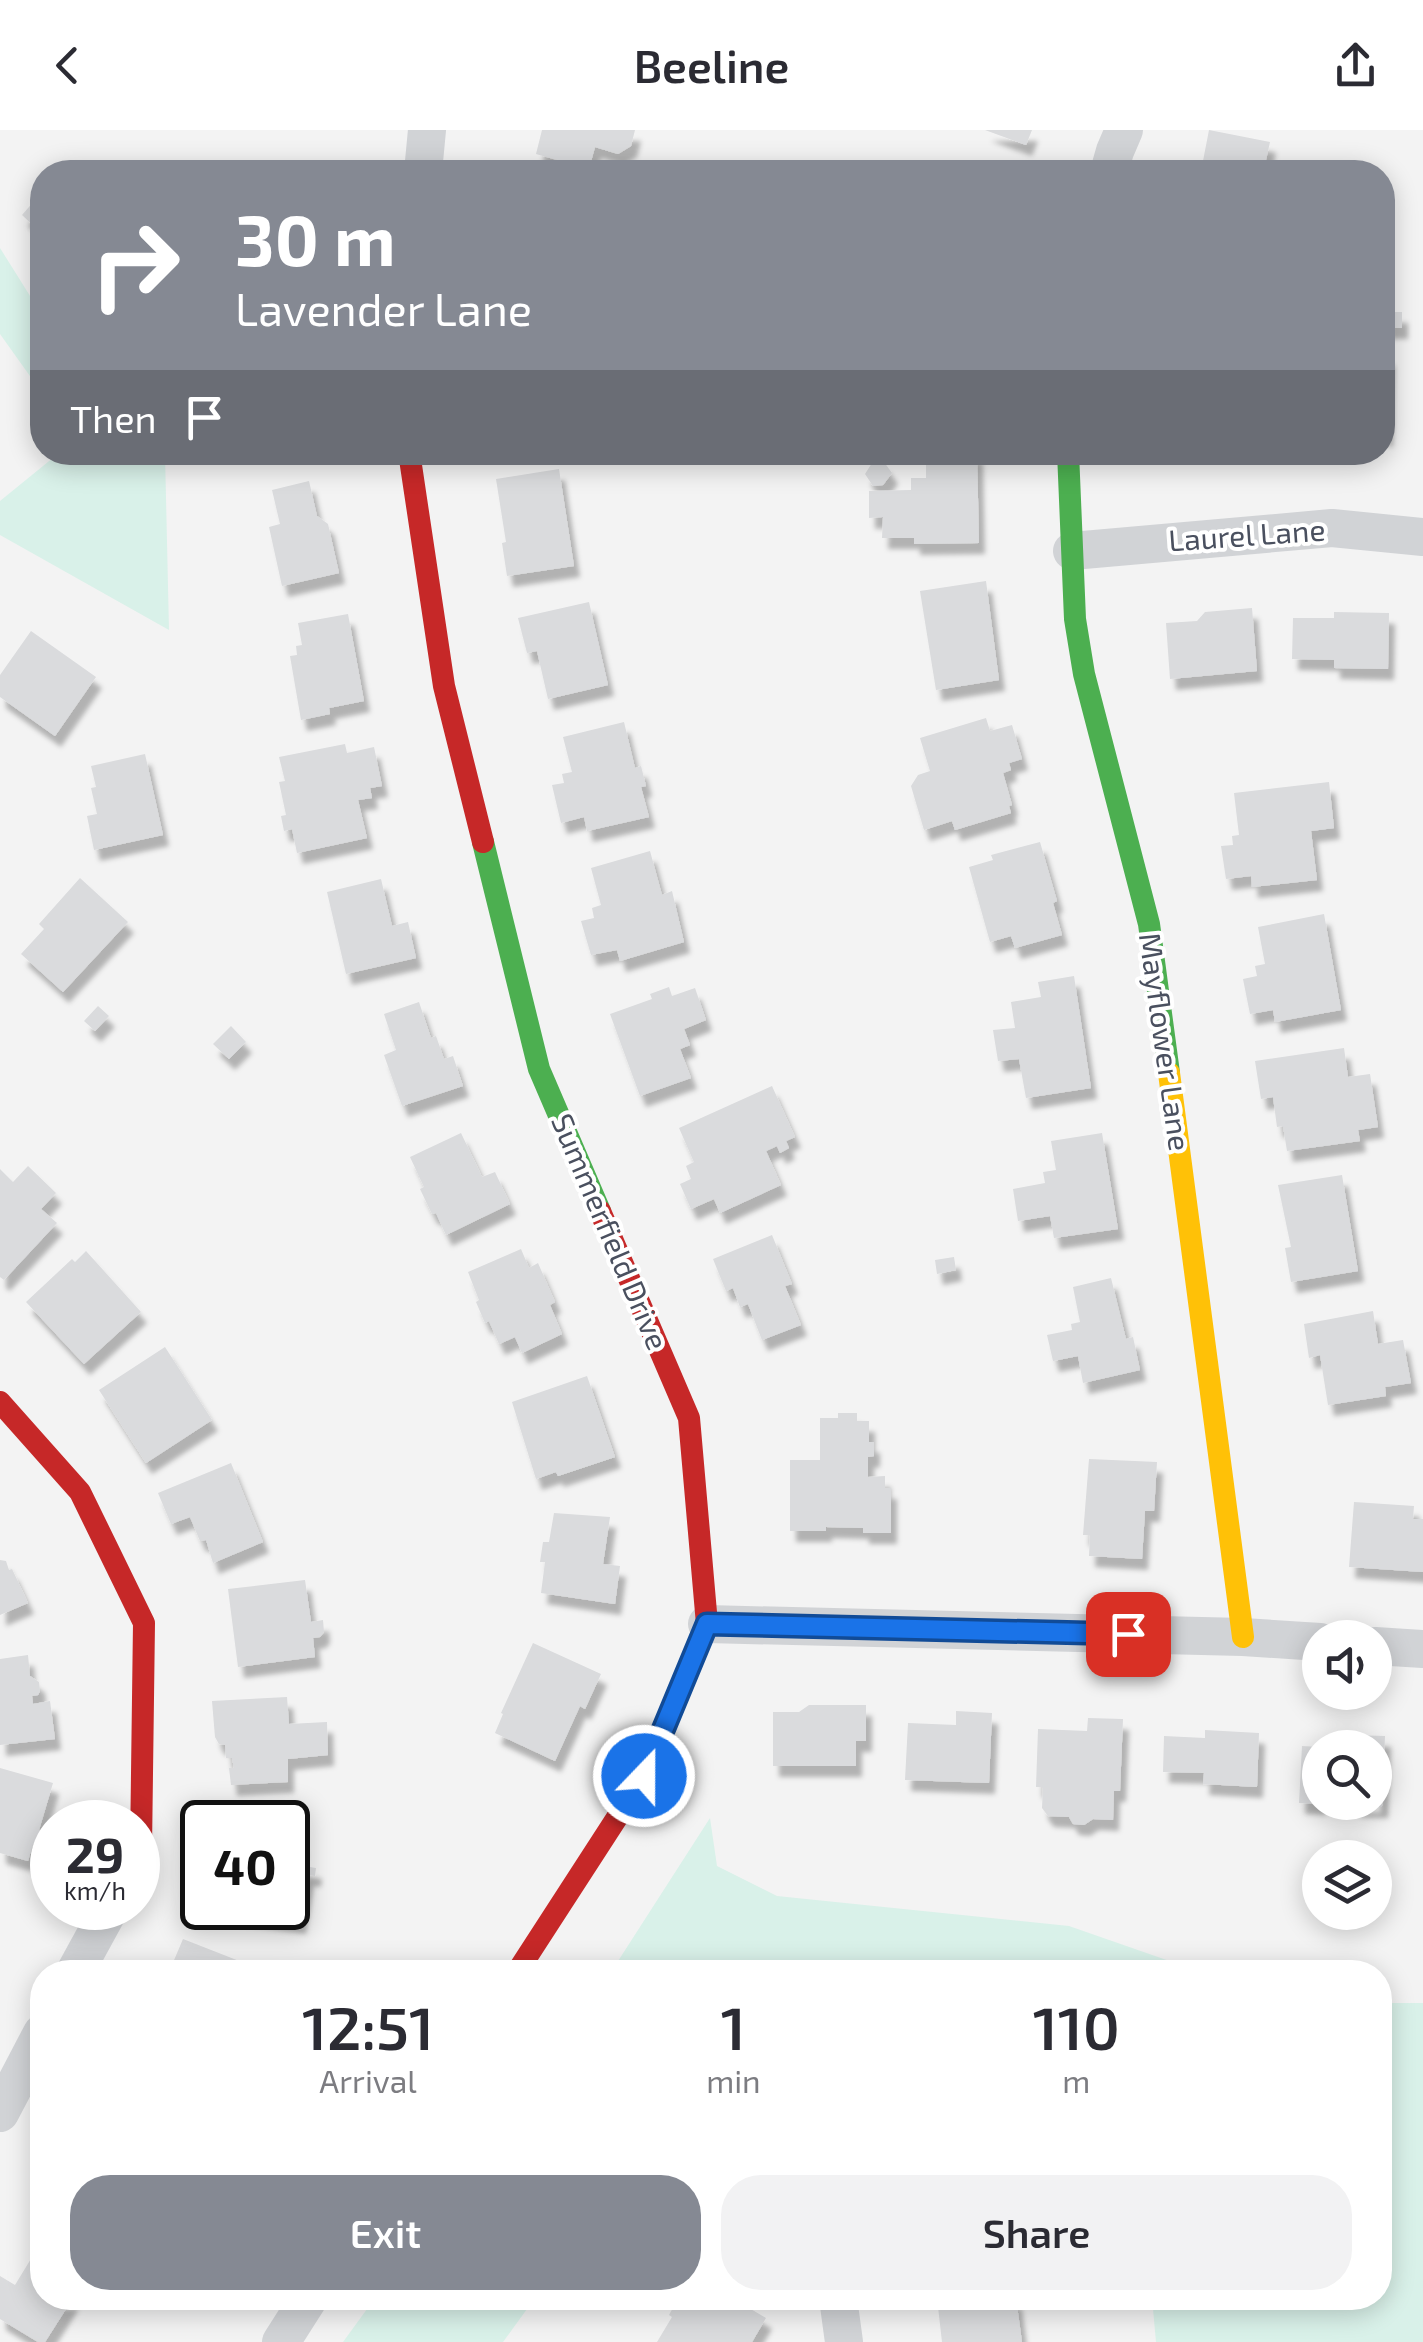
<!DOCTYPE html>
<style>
body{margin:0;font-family:"Exo 2",sans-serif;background:#f2f2f3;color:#2b2b33;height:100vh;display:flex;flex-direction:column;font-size:38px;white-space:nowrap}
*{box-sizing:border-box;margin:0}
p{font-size:32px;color:#7c7c81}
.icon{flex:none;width:55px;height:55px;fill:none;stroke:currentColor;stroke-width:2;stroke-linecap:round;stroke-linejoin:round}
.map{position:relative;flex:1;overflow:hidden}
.details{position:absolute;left:30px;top:1830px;width:1362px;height:350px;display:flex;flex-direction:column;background:#fff;border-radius:40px;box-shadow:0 5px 25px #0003}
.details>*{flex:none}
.guide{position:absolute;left:30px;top:30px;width:1365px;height:305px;border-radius:40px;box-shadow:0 5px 25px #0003;background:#858993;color:#fff;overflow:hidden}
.fabs{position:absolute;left:1302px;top:1490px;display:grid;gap:20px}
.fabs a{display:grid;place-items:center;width:90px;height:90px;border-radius:50%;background:#fff;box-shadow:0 5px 25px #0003;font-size:50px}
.speed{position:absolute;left:30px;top:1670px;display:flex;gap:20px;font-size:50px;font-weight:700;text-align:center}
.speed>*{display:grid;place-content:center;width:130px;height:130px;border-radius:50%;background:#fff;box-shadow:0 5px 25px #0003;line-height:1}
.speed small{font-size:25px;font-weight:400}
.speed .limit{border:5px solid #111;border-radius:15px;background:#fff;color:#111}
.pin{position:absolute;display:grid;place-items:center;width:85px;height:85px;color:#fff;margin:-42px;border-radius:20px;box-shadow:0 5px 15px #0006}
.me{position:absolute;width:110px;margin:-55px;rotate:22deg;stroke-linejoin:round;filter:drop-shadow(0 0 8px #0008)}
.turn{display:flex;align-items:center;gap:35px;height:210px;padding:0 40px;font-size:45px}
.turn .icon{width:130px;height:130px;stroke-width:2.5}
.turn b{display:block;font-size:70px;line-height:85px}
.then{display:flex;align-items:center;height:95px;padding:0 40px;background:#0003;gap:20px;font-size:38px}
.eta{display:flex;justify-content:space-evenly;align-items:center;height:170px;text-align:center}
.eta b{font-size:60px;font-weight:600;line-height:70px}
.action{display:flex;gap:20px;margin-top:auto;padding:20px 40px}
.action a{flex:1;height:115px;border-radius:40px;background:#858993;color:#fff;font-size:40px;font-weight:600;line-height:115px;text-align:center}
.action a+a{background:#f2f2f3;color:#2b2b33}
header{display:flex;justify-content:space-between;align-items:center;height:130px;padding:0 40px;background:#fff;font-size:45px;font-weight:600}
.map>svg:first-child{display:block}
.green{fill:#d9f1e9}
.building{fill:#dadbdd;filter:url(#shadow)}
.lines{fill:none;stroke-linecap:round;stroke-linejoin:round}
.street{stroke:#d1d3d6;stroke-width:38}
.fast{stroke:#4caf50;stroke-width:22}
.slow{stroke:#ffc107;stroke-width:22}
.jam{stroke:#c62828;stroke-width:22}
.route-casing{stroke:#114b97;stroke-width:25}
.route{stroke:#1a73e8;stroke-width:18}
.labels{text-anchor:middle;stroke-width:8;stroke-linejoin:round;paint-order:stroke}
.street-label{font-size:30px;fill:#4a505f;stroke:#fff}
</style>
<header><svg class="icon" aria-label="back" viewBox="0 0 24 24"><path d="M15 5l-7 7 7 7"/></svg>Beeline<svg class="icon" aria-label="share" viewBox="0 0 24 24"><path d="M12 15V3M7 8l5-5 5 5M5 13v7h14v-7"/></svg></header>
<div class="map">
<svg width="1423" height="2212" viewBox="0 0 1423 2212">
<defs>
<filter id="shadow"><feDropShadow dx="6" dy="11" stdDeviation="2.5" flood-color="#0004"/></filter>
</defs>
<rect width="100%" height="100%" fill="#f3f3f3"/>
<path class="green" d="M0,118l42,67v78l-42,-59z
M59,323h106l4,177 -169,-95v-34z
M710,1688l7,48 60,30 292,30 132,46h-590z
M1380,1873h43v339h-267l-4,-44h228z
M375,2168h160l-32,44h-160z"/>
<path class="building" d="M542,0h93l-4,16 -13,8 -23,-7 -6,22 -53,-15z
M985,0h47l-6,15z
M1209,0l61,12 -4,18 29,6v6h-100l1,-7 6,1z
M969,32l41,9v1h-44z
M42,62v42l-20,-19z
M1385,182h17v16h-18z
M1382,225h7l-2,81 -5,-1z
M926,322h51l2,91 -65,1v-6h-32l1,-21 -14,1v-27l42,-1v-12h15z
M884,332l8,11 -9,12 -10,1 -8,-12 7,-11z
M559,339l15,97 -67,10 -5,-33 4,-1 -10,-63z
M309,351l8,35 11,8 11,49 -57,13 -13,-59 11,-3 -8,-34z
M986,451l13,99 -63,10 -16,-99z
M589,472l19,83 -60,14 -11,-48 -10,2 -9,-35z
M1252,478l5,63 -87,8 -4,-56 31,-2 8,-9z
M1334,482l55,1 -1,56 -54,-1v-8l-42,-1 1,-41h41z
M348,484l16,87 -35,7 1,6 -29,6 -11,-64 7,-1 -1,-9 6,-1 -4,-22z
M31,501l65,46 -41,59 -55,-39v-22z
M986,588l4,13 22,-6 10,34 -13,4 2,7 -8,3 9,32 -3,1 2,7 -56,17 -3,-9 -28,9 -13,-44 7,-11 12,-4 -10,-33z
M624,592l11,46 6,-2 5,20 -5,1 8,30 -62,14 -3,-14 -23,6 -9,-38 12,-2 -2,-9 10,-2 -9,-35z
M345,614l2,9 27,-6 8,39 -12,2 2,10 -14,2 9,38 -70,15 -5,-24 -8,2 -3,-15 5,-1 -7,-33 6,-1 -6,-24z
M145,624l18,81 -69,15 -7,-34 10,-2 -6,-26 5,-1 -5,-21z
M1329,652l5,46 -23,3 6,49 -65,7 -1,-11 -25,3 -5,-33 12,-1 -1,-9 7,-1 -5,-42z
M1040,712l17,59 -4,2 9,32 -47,13 -4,-12 -21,6 -21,-75 24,-7 -2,-5z
M650,721l12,44 10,-4 12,51 -64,19 -3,-11 -26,5 -10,-34 13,-3 -2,-10 9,-3 -10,-37z
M80,748l48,44 -65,70 -42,-38 23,-25 -5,-5z
M381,749l11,47 16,-4 8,36 -70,16 -19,-82z
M1324,784l17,96 -66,12 -2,-12 -23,4 -7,-35 14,-3 -2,-10 10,-2 -7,-37z
M1074,846l17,112 -65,10 -7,-39 -21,2 -5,-31 22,-2 -4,-26 30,-5 -3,-15z
M669,857l3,9 23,-8 11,32 -22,9 6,16 -10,4 11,29 -51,18 -30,-82 42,-15 -2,-5z
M419,872l12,36 5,-2 8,23 9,-3 10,30 -61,20 -18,-51 12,-5 -12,-36z
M98,876l11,10 -14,15 -11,-10z
M231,896l15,16 -17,17 -16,-15z
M1344,918l4,29 22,-3 8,53 -20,3 2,11 -73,10 -4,-25 -6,1 -4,-30 -12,2 -6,-38z
M772,956l23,51 -9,4 3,7 -9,5 -3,-7 -11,5 15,34 -61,28 -6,-14 -23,10 -11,-25 11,-5 -5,-13 8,-4 -15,-34z
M461,1003l21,44 13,-5 15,32 -64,31 -10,-22 -4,1 -12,-25 4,-2 -14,-30z
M1102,1003l16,96 -64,9 -4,-22 -32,5 -5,-32 32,-6 -2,-11 13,-2 -5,-29z
M28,1036l28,27 -15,16 16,14 -53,57 -4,-3v-108l13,13z
M1342,1045l16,96 -67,11 -6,-34 6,-1 -13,-62z
M772,1105l20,49 -7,2 16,39 -39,15 -14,-36 -8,3 -7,-19 -7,3 -13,-32z
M521,1119l8,19 9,-5 17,39 -5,3 12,29 -40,19 -7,-16 -16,7 -10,-23 -4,2 -9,-21 3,-2 -11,-28z
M86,1121l55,61 -57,52 -58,-62 46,-43 3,3z
M954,1127l2,13 -19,4 -2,-14z
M1111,1148l15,61 7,-2 7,33 -57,13 -5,-27 -25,5 -6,-26 25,-5 -1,-6 9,-2 -7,-35z
M1373,1181l5,33 25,-4 8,43 -26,4 1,9 -58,9 -8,-50 -11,3 -5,-34z
M165,1217l47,73 -66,43 -47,-73z
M587,1246l28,81 -57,19 -2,-4 -20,7 -24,-77z
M838,1283h19v8h12v21h5v14l-6,1v20l17,-1v12h6v45h-28v-5l-37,-1v4h-36v-71h30v-42h18z
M1089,1329l68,3 -3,49h-9l-3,48 -53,-3 1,-21h-7z
M231,1333l32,79 -50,21 -7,-23 -6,1 -10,-24 -19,7 -13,-31z
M1354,1372l60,4 -1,13h10v53l-74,-5z
M554,1383l56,4 -7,47 17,2 -5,38 -74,-11 4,-31h-5l3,-20h6z
M0,1430l6,1 3,9 3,-1 16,34 -28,12z
M305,1450l6,42 12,-2 1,12 -4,5 -7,1 2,19 -77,10 -10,-78z
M533,1513l68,31 -16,35 -5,-3 -25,55 -60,-28 8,-19 -2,-1z
M28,1525l2,21 9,6 1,9 -2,4 -6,1 1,8 17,-3 5,38 -55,6v-86z
M287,1567l2,27 38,-2 1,33 -40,4v23l-57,3 -2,-17h5l-2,-10h-6l-1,-13 -6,-1 -4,-7 -3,-36z
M809,1575h57v36h-10v25h-83v-54h26z
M956,1581l36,2 -3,70 -84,-3 3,-57 48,2z
M1088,1588l35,1 -3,72h-6l-1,29 -20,-1 -9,6 -11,-1 -4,-7 -21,-1 -6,-8 1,-21h-7l2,-58 49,2z
M1205,1600l54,3 -2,54 -54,-3 1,-11 -41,-1 1,-36 41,2z
M1351,1605l34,1 -3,71 -27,-1v-4h20v-54h-25z
M1302,1616l18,1v57l-21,-1z
M0,1638l53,15 -14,47 10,3 -5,14 -11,-3 -5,17 -28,-8z
M288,1710l13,2 -4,23 19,3 -1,8 -7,-1 -8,48 -93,-13v-2h81z
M201,1744h1v35l-9,-1z
M183,1809l84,33h-98z
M40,2114l2,2v52h31l-28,44h-7l-38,-23v-43l15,9z
M685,2168h47l34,20 -14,24h-95l15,-25 -3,-2 6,-11 4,2z
M937,2168h79l6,44h-80z"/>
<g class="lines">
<path class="street" d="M423,42l4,-42
M1109,42l6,-21 9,-21
M1072,421l260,-23 91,9
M707,1494l536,13 77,5
M1375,1516l48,3
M75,1842l35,-64
M0,1983l42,-80
M838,2168l6,44
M281,2212l28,-44"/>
<path class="fast" d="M1068,322l7,167 9,55 65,250 20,149
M483,712l56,227 61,142"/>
<path class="slow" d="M1169,943l74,564"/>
<path class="jam" d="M409,322l35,234 39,156
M0,1272l80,90 64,131 -3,226 -3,6
M517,1842l127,-196 63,-152 -18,-206 -89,-207"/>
</g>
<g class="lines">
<g class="route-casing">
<path id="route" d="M644,1646l63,-152 421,10"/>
</g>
<use href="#route" class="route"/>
</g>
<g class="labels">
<g class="street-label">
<text transform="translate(1247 406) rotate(-4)" y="10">Laurel Lane</text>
<text transform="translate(1164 912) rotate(82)" y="10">Mayflower Lane</text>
<text transform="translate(609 1102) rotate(67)" y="10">Summerfield Drive</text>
</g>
</g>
</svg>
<div class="fabs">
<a><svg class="icon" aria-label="sound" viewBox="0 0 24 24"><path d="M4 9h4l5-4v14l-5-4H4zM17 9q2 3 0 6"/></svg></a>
<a><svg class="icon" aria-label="search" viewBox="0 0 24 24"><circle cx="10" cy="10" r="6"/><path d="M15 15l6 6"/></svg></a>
<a><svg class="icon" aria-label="layers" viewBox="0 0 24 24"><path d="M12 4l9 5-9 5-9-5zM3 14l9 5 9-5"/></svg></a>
</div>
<div class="speed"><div>29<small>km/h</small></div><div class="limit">40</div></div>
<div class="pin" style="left:1128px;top:1504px;background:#d93025"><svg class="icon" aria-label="arrive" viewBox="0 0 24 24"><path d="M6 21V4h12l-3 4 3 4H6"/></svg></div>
<svg class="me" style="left:644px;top:1646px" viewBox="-20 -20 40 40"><circle r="17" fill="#1a73e8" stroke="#fff" stroke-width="3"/><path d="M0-11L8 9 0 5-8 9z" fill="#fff"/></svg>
<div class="guide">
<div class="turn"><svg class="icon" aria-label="right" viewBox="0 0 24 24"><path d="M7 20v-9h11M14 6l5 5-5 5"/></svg><div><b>30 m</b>Lavender Lane</div></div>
<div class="then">Then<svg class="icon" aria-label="arrive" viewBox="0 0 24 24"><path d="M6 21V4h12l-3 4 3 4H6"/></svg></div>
</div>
<section class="details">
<div class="eta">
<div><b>12:51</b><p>Arrival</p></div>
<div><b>1</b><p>min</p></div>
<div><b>110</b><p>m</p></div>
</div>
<div class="action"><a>Exit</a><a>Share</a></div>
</section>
</div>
